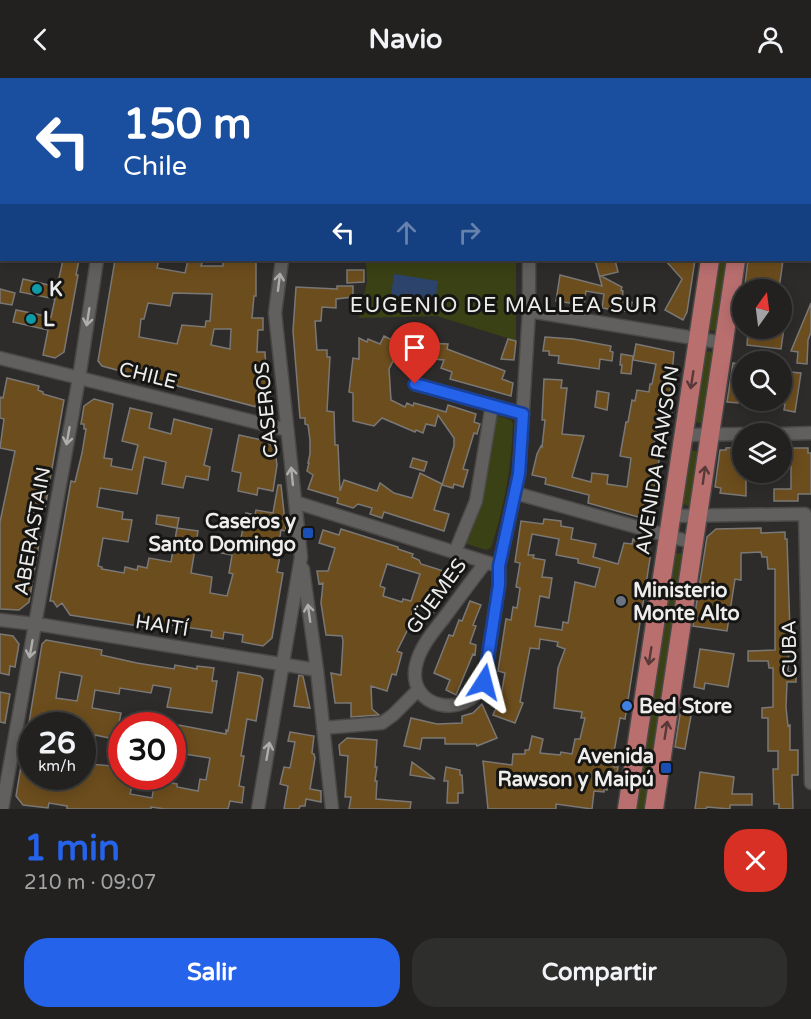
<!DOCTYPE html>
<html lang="es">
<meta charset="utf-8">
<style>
body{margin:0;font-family:"Varela Round",sans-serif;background:#2e2e2d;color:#f1f3f6;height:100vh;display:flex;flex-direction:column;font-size:22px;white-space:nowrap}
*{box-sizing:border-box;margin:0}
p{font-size:20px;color:#a2a3a5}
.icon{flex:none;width:33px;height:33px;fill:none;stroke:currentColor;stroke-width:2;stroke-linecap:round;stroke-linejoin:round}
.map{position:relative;height:731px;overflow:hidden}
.panel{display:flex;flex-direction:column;background:#222120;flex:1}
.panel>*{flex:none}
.guide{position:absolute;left:0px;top:0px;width:812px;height:183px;box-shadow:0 3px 15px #0003,0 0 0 2px #3f3e3e;background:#1a4fa0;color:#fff;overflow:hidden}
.needle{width:39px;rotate:14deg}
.tools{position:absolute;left:732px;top:201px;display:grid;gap:12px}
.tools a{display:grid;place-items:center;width:60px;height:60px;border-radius:50%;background:#222120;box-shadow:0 3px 15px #0003,0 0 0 2px #3f3e3e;font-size:30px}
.speed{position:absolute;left:18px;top:634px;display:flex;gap:12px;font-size:30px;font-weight:700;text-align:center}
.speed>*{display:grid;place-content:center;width:78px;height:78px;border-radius:50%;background:#222120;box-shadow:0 3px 15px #0003,0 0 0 2px #3f3e3e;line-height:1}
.speed small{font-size:15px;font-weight:400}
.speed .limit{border:9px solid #d22;background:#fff;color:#111}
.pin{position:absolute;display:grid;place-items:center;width:51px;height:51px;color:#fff;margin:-62px -26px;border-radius:50% 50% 50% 0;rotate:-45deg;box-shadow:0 0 6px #0007}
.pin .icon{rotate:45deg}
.me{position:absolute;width:66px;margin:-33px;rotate:9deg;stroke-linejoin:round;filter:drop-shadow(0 0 4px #0008)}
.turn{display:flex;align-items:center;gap:21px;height:126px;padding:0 24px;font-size:27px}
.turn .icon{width:78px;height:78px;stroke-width:2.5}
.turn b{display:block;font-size:42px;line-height:51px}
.lanes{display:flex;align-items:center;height:57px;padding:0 24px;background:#0003;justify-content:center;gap:30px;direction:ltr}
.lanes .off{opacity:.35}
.round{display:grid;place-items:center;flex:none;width:63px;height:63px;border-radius:24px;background:#2e2e2d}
.headline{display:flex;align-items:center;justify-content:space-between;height:102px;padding:0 24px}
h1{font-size:36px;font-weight:700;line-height:45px;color:#2563eb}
.cta{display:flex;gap:12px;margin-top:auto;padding:12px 24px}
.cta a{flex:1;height:69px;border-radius:24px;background:#2563eb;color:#fff;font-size:24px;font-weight:700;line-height:69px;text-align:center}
.cta a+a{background:#2e2e2d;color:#f1f3f6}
header{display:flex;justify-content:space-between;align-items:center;height:78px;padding:0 24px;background:#222120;font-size:27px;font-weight:700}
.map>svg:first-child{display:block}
.green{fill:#3a4114}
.water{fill:#2c436c}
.building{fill:#6c4d1d;stroke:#7a7876;stroke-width:1.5;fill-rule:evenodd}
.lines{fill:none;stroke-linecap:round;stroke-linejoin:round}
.minor-casing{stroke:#4a4947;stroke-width:15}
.primary-casing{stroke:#4a4947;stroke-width:21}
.minor{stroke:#62605e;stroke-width:12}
.primary{stroke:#ba6f6f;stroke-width:18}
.oneway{stroke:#afaeac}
.oneway2{stroke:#573938}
.route-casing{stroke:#184099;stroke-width:15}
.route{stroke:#2563eb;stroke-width:10}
.culture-dot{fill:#0f9aa8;stroke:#151514;stroke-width:2}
.transit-dot{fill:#1a4fb4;stroke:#151514;stroke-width:2}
.worship-dot{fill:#6b7280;stroke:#151514;stroke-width:2}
.shop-dot{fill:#3f7fe0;stroke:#151514;stroke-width:2}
.labels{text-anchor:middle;stroke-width:6;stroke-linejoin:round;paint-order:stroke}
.poi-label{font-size:20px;font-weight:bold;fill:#eeedeb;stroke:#151514;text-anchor:start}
.street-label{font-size:20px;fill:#eeedeb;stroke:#151514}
.neighbourhood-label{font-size:21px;letter-spacing:1.5px;fill:#eeedeb;stroke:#151514}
</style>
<header><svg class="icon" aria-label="back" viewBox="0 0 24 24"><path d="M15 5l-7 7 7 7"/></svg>Navio<svg class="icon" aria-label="person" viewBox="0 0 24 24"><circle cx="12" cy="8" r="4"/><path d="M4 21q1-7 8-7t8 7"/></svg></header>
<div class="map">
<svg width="811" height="731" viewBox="0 0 811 731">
<rect width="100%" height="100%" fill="#2d2c2a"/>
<path class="green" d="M366,182h150v81l-79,-25 -78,2 8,-36z
M717,182h12l-10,69 -7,2 -5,-3z
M709,273l6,4 -10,67 -7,1 -5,-3 10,-67z
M499,338l12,4 2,4c-2,46 -8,80 -22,124l-5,2 -19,-6 -1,-2 16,-39 14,-85z
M692,372l6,2 -5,52 -5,2 -7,-3 7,-51z
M680,475l3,1 -36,255h-10l-1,-9 38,-246z"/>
<path class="water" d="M394,196l44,7 -3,21 -44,-7z"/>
<path class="building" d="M63,182h16l-3,15h2l-14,77 -9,6 -12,-3 5,-25 -35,-8 3,-12 35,7 4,-18 -35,-7 3,-13 34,8z
M115,182h44l-2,8 28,5 3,-13h15l-2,6h22v-6h33v36h-2l-2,22h11v12h-5l-1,22h8l3,54 -4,3 -162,-43 -4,-5zM173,215l39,1 -2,27h-4l-1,6 -23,-2 -5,19 -38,-7 2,-18h3l4,-16 22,3zM214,251h17l-1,20 -19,-4z
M595,182h20l3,12 -17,4 21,11 -1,3 2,1 -1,9 10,2 -2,10 -28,-4 2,-14 -18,-3 -2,14 -28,-4 4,-26 42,11z
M665,182h30l-8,52 -4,8 -18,-10 17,-31z
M748,182h35l-4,29 -34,-5z
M347,192h17v12l-17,1z
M337,208h16v11l-17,2v9l-14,-1 -1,14h-6l2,29h10v7h3l-3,54 7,1 1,33h3l2,46 4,-11 33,11 3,-8 14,10 18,5 8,-25 22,11 -8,26 15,4 -5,17 -60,-19 -2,6 -12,-4 2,-6 -14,-4 -5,4 -16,-5 1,-5 -30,-9 5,-14 -6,-4 2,-8h-1l2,-9v-14l-2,-15 -3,-1v-6h-5l-7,-87 3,-44 41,2z
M0,211l15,4 -3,12 -12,-2z
M811,225v29l-3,8 -1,24 -10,-1 1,-11 -7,-1z
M762,250h22l-3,21 -34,-4 1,-14h14z
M384,258l12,6h7l-14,27 2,31 14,7 2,-4 6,3 1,-3 32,9 2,-7 28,9 -2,8 6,2 -3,10 -3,-1 -11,36 5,1 -5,17 -9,-3 -1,4 -11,-3 12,-39v-8l-16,-23 -3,11 -9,-2 -3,9 -7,-3 -1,2 -33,-14 -8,8 -21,-5v-28l-4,-1 4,-34 6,1v-21l8,4 1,-3 12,5z
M545,259l28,2 38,7 -1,5 3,1 -1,9 -12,-2 -1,10 -41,-6 1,-7 -10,-1v-4h-6z
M508,261l8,2 -2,19 -13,-1z
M403,264l45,2 -1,5 58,22 -3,8 11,4 -2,13 -61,-17 2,-7 -11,-4 3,-8 -33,-3z
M636,266l38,8 -5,51 4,1 -1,9 -5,-1 -3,15 -7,-1 -4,28 7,1 -9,51 -7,-1 -2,13 -54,-15 1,-8 -44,-11 1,-6 -14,-3 5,-21 4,-8 1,1 3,-27h-3l2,-41 18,1 -1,8h6l-5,46 22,2 -12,41 19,5 1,-9 16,2 -1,9 20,3 4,-29 -11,-2 6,-34h2l4,-22 3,1 2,-11 12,2 1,-8h2l4,-20 -23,-4z
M621,276l12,2 -2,18 -10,-1 1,-8h-2z
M733,285l9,1v34l-4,-1v6l-11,-1z
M790,294l11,1 -6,39 -11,-2 1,-6h-6v-4h3v-24l7,1z
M7,300l32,8 -1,4 5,2v2l21,6 -19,108 -10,-2 -4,29 9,2 -11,65 -10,8 -19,-1v-87l15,-71 -15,-3 4,-29 -4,-1v-21l3,1z
M597,313l12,2 -2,17 -12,-3z
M94,321l19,5 -9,54 8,1 -1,7 21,4 6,-25 -16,-4 8,-33 22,5 -3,15 22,6 3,-15 38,10 -8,36 6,2 -2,13 -22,-4 -3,12 -21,-4 4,-22 -22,-5 -7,37 -37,-6 -3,19 26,5 -1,7 10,1 -4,22 -25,-4 -5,28 4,1v2l22,4 1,-6 12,3 1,-4 9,2 2,-10 22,4 6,-34 21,3 -7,42 21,4 -2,16 17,3 6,-22 -4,-1 3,-18 -11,-2 3,-13 16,3 6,-30 9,2 1,-5 17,3 5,-28h3l5,46 -5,-1 -3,21h3l-4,21 6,1 -11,65 -9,8 -21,-4 1,-7 -19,-3 -1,7 -12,-2 1,-6 -41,-6 -1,6 -100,-16 -8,-12 -5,4 -4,-6h-3l21,-120 4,1 7,-29 4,-24h-2v-5h-3l3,-18z
M239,357l28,6 8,9 2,15 -4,26 -15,-3 -1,7 -19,-4 3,-18 -9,-2z
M742,369v25h4v24l-26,-3 1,-5 -6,-1 5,-37h6v-2z
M782,370h26v5h3v41h-13v7h-24v-12h17v-23h-9z
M413,380l14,4 -3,9 -14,-4z
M157,437l22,3 -2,10 -21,-4z
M544,441l17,2v5l12,2 -2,11 25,5 -3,13 25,7 6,-21 8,1 1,-5 12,4 6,9 -26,167 -5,-1 -6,34v15h4l-2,11 -7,3 -2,9 -3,-1v3l-10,-1 -2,18 -36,-5v5h-68l-5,-48 29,4 1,-11h12v-4h4l3,-14 11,3 -3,14 20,2 1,-3 11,2 3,-15h5l5,-21h-4l1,-6 -28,-4 4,-40 7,-19 -8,-3 1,-4 -18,-3 -1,10 -9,-1 -10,54 3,1 -8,20 -22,-8 8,-19 4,-23 -7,-2 8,-52 5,1 2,-13 4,1 3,-20 -4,-1 4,-24 -5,-1 6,-41 22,3zM532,456l27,5 -3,16 22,4v4l22,5 -5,19 -20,-5 -7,41 -5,-1 -1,8 -27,-4 5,-30 9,2 3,-20 -10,-1 3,-17 -12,-2 1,-3h-6z
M761,450v5l24,-1v7h2l3,92h5v10h-6l-1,31h8v10h-9l-1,25 2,19 2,-1v25h8v25h-6l1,34h-14v-5h-5l-1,-35h5v-18h-10v-33h-6v-10l11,-1v-39h-4l-1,-7h-20v-10l27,-1v-81h-7l-1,-12h-5l-1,-5 -20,1v27l-6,-1 -8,52 -34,-5 14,-89 9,-8z
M341,451l57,18v2l15,5 -1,3 7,3 2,4 32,10 -5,15h-1l-4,10 -2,-1 -8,15 -19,-6 -7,24 -10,20 5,2 -6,22 -4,-1 -5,17 -16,-5 1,23 7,6 -28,2v-14h-16l-4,-30 10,2 2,-34 -1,-5 -16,-1 -5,-32 2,-20 -4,1 -2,-13h11l7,-23 -16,-5 4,-13 16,5zM387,486l33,10 -9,27 -8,-2 -1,3 -19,-6 2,-8 -5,-2z
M470,523l11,4 -8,20 3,1 -6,17 6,2 -1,10 -2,-1 -17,41 -10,-5 4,-10 -16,-7 15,-38 4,1 6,-16 3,1z
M0,556l13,2 6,8 -4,23 -5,-1 -1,9 -9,-2z
M46,562l56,10 -1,5 36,8 37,6 1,-4 22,4v-3l17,2 -2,13h5l-5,32 -45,-6 4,-19 -18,-3 -2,8 -31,-5 -1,6 -24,-4 -3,18 29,5 -4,20h-2l-1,6 -19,-4 -5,29 22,2 1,-6 9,1v16h3v4l8,1 -3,12 22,4 3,-18 22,4v3l21,4 2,-12 6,1 4,-22 -38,-6v-13l3,1 4,-15 47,9v-4l2,1 10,-59 22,4 3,3 -7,42 -9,-2 -6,37h3l-5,30 5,1 -2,16 -12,-2 -2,8h-63l-14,-2v2h-84v-3l-18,-3 -1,5 -25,-3 -7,-9 10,-60h6v41h50v-51h-34l-19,-3 13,-79zM60,594l22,4 -5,25 -21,-3z
M700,571l34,5 -6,33 -23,-4 -1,6 -10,-2z
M299,597l4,1 7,32 -16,-2z
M0,614l10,2 -5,29 -5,-1z
M482,626l15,34 -20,8 -1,-2h-31v-6h-23l-2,11 -16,-3 7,-28 26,6 25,-1v-7l11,-3z
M681,630l11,2 -7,39 -10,-2z
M290,654l24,4 -2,17 2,1 1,4 -5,31 11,2v11l-15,-3 -1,7h-5l-1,3h-15l4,-23 -8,-2 4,-17 6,1 5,-26 -7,-1z
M347,660l30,2 -2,27h2l-2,14h2l-1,18 35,3 -1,7h-61l2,-12h-6l3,-41 -8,-1 -1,-10z
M412,684l23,17 -25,-4z
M446,689l14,3v5h2l1,18h-5v10h-11l1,-22h-4z
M700,694l34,5 -2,17h20v11h-22v4l-23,-2 -1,2h-11z"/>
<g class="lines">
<g class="minor-casing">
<path id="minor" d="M223,0l12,2
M555,0l4,2
M124,2l1,-2
M305,2v-2
M568,2v-2
M810,88h1
M529,233l195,32
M0,280l287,72
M415,306l108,30
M780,356l31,-1
M684,357l58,-1
M515,415l179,50
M295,424l197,62
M671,438l134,-2 6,269
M455,474l21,-51 16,-96
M486,484c-14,18 -28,37 -42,56 -11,14 -24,29 -28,47 -10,44 51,56 68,17l15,-97v-19l20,-92 10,-163v-51
M303,491l14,101 15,139
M0,542l43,5 274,45
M323,650l59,-5 11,-8 25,-25
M2,731l77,-431 18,-118
M258,731l43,-252 -26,-244 7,-53"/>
</g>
<g class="primary-casing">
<path id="primary" d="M737,2l1,-2
M763,2l1,-2
M627,731l83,-549
M654,731l82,-549"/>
</g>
<use href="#minor" class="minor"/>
<use href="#primary" class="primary"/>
</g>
<defs><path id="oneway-shaft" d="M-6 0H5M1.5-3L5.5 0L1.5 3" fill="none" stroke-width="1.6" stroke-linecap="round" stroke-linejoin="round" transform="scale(1.5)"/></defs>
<g class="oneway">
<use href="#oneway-shaft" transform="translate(279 204) rotate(-83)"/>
<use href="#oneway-shaft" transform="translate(88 239) rotate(99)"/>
<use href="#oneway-shaft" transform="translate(68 358) rotate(100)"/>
<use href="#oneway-shaft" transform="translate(292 398) rotate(-96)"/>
<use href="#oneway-shaft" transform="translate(309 535) rotate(-98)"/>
<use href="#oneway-shaft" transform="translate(31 571) rotate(100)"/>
<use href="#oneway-shaft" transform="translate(268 673) rotate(-80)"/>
</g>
<g class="oneway2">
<use href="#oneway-shaft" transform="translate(692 302) rotate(99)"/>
<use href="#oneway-shaft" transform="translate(704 397) rotate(-82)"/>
<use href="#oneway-shaft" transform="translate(650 578) rotate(99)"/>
<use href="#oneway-shaft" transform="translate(666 652) rotate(-81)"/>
</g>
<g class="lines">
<g class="route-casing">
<path id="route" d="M415,306l108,30 -4,60 -20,92v19l-15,97"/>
</g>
<use href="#route" class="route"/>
</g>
<g class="culture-dot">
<circle cx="37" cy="211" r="6"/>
<circle cx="31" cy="241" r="6"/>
</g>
<g class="transit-dot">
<rect x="302" y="449" width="12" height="12" rx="3"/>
<rect x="660" y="684" width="12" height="12" rx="3"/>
</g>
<circle class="worship-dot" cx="621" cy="523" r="6"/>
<circle class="shop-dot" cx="627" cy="628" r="6"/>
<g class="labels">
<g class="poi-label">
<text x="49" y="218">K</text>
<text x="43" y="248">L</text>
<text x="296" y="450" text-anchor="end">Caseros y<tspan x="296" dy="23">Santo Domingo</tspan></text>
<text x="633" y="519">Ministerio<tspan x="633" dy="23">Monte Alto</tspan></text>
<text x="639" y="635">Bed Store</text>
<text x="654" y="685" text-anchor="end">Avenida<tspan x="654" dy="23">Rawson y Maipú</tspan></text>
</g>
<g class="street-label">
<text transform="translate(148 297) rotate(14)" y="7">CHILE</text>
<text transform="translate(266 332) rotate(-96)" y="7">CASEROS</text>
<text transform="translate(657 382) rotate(-81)" y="7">AVENIDA RAWSON</text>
<text transform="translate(32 453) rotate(-80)" y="7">ABERASTAIN</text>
<text transform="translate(436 518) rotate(-54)" y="7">GÜEMES</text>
<text transform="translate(162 547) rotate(9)" y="7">HAITÍ</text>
<text transform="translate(789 571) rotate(-91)" y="7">CUBA</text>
</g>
<g class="neighbourhood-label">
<text x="504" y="234">EUGENIO DE MALLEA SUR</text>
</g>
</g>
</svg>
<div class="tools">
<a><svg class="needle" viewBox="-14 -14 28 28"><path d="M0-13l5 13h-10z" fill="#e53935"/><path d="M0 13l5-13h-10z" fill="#a2a3a5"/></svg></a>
<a><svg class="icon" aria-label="search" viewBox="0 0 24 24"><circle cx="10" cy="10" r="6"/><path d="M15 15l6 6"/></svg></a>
<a><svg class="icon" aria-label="layers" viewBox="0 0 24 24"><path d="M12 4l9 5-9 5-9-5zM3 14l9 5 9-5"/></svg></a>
</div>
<div class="speed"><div>26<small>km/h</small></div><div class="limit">30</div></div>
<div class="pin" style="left:415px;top:306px;background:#d93025"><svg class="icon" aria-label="arrive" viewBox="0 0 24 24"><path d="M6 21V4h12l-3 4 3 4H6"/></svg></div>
<svg class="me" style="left:484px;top:604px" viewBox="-20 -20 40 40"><path d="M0-17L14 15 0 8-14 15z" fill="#2563eb" stroke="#fff" stroke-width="4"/></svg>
<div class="guide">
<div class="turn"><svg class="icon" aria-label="left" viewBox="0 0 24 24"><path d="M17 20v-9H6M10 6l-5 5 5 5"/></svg><div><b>150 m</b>Chile</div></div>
<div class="lanes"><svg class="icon" aria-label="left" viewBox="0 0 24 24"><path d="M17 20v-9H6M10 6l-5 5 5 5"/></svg><svg class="icon off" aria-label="ahead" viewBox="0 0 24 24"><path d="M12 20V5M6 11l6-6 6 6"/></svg><svg class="icon off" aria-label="right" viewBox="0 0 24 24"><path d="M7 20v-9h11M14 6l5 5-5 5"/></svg></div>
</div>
</div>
<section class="panel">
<div class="headline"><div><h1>1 min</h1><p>210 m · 09:07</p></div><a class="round" style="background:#d93025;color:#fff"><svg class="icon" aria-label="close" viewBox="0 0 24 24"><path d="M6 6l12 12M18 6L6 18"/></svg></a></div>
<div class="cta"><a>Salir</a><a>Compartir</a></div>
</section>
